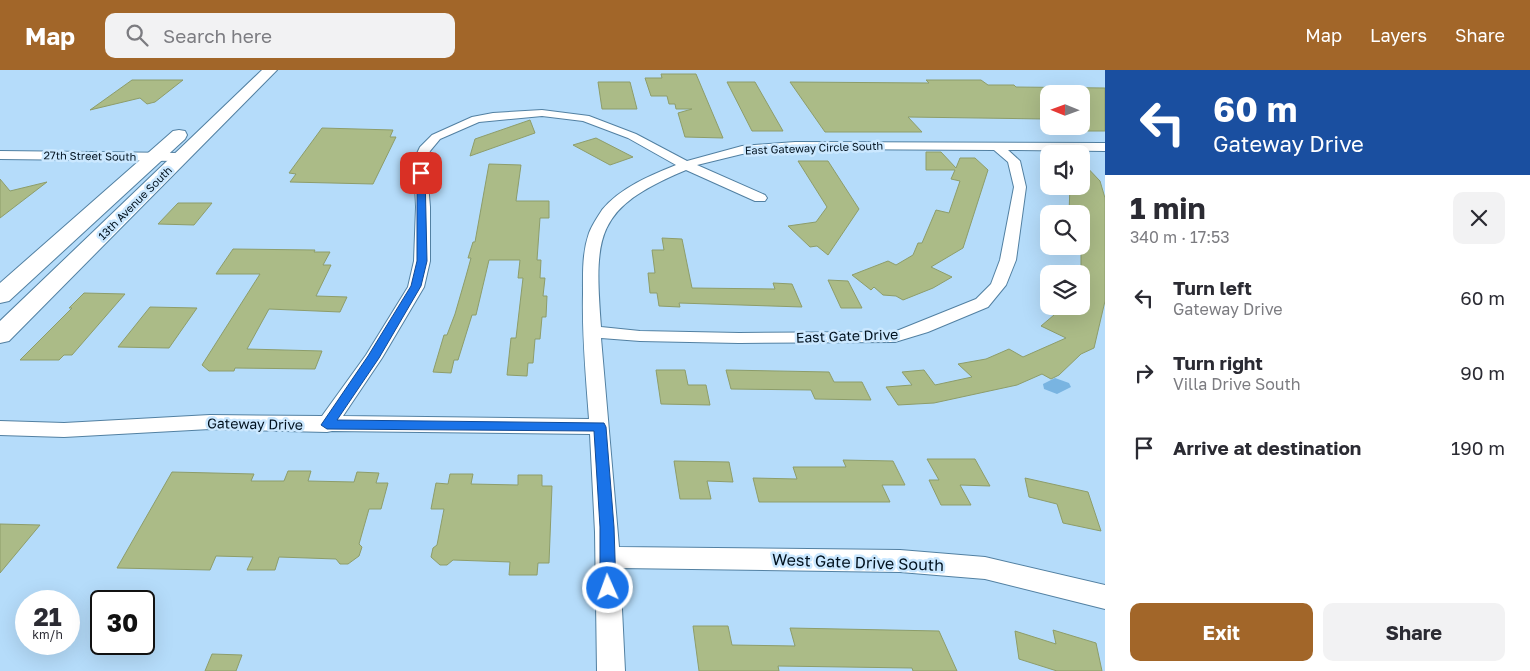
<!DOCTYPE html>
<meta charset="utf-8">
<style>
body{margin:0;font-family:"Golos Text",sans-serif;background:#f2f2f3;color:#2b2b33;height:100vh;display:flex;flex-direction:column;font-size:19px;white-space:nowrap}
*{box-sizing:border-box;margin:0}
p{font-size:16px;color:#7c7c81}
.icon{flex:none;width:28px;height:28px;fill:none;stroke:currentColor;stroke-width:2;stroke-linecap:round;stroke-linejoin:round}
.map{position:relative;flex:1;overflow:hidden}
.details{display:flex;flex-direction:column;background:#fff;width:425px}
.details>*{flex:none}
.banner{background:#1a4fa0;color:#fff;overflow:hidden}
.needle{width:32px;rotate:271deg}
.tools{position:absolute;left:1040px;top:15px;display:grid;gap:10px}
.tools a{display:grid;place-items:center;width:50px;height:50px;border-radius:10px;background:#fff;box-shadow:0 5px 20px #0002;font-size:25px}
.speed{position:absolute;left:15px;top:520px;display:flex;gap:10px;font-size:25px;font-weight:700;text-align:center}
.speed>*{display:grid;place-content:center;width:65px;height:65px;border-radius:50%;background:#fff;box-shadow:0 5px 20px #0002;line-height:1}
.speed small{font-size:12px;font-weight:400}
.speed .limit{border:2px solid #111;border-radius:8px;background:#fff;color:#111}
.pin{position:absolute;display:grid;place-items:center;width:42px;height:42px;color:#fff;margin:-21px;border-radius:10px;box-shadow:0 2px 8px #0006}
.me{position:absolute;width:55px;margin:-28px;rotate:358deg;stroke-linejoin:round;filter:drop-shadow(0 0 4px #0008)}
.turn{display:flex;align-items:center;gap:18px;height:105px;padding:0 25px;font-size:22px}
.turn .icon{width:65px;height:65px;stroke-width:2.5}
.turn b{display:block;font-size:35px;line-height:42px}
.round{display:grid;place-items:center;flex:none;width:52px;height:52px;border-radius:10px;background:#f2f2f3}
.summary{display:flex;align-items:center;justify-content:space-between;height:85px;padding:0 25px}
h1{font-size:30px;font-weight:700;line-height:38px}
.primary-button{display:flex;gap:10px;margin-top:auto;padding:10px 25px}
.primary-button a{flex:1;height:58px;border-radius:10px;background:#a26629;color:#fff;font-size:20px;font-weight:700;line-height:58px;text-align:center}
.primary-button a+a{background:#f2f2f3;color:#2b2b33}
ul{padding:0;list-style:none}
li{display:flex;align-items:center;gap:15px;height:75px;padding:0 25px}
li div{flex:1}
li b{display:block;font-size:19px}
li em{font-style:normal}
header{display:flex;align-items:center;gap:30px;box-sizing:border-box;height:70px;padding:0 25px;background:#a26629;color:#fff}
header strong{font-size:24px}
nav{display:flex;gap:28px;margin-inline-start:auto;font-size:18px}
.search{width:350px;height:45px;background:#f2f2f3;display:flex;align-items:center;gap:12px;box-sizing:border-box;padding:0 18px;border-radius:10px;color:#7c7c81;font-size:19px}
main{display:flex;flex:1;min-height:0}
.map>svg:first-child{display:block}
.water{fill:#79b4e1}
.building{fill:#abbb87;stroke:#8d9d6a}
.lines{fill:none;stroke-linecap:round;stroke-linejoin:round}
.street-casing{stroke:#5280a2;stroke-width:2}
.secondary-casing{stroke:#5280a2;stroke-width:2}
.street{fill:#fff;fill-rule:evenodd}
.secondary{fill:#fff;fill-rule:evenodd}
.route{fill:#1a73e8;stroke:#114b97}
.labels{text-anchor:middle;stroke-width:5;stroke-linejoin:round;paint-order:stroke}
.far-street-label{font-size:11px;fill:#02121f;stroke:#cbe8ff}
.street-label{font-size:14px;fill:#02121f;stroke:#cbe8ff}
.near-street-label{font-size:16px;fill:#02121f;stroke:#cbe8ff}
</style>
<header>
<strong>Map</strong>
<div class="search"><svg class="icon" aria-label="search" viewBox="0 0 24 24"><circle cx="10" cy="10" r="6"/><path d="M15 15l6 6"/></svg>Search here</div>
<nav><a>Map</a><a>Layers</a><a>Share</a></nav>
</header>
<main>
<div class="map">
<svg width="1105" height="601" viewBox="0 0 1105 601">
<rect width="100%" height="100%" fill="#b5dcfa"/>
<path class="water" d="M1055,308l14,5 2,4 -14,7 -13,-5 -1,-5z"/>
<path class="building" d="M661,4h35l27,64 -38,-1 -7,-24 14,-4h-16l-1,-5h-6l-2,-8h-16l-6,-18h17z
M132,10h51l-28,22 -8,2 -7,-6 -50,12z
M926,10h55l7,5h26l2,2 89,1v43h-42l-6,-5h24v-32h-32v26l-3,-1 -138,-2 14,15h-97l-35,-50 139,1z
M598,12h32l7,27h-35z
M727,12h28l28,49h-31z
M530,50l5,13 -65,23 5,-17z
M322,58l71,2 -3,7h6l-23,47 -83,-2 6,-8 -7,-1z
M596,68l37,19 -23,8 -37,-20z
M926,82h15l15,16 4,-10h15l13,12 -25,78 -32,19 21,10 -19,11 -30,12 -7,-4 -13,-1 -9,-8 -3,3 -19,-15 36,-14 8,4 17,-10 5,-12h4l14,-33 13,3 11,-32 -9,-2 4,-9h-29z
M798,91h30l31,48 -31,46 -11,-9 -7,1 -22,-21 28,-4 11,-15z
M1081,91l19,20 5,17v103l-11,47 -13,6 -22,21 -8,4 -9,-5 -25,11 -83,18 -36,2 -12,-18 26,-2 -10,-13 22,-2 11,15 37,-8 -14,-13 28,-5 23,-10 14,8 43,-19 -25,-12 13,-11 3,-9h24v-92l-12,-1 1,-27h11z
M489,94l32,1 -5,36h33v17h-9l-3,42h4l-1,18h5l-2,18h4l-1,21h-4l-2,22h-5l-2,24h-5l-1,13 -20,-1 4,-37h5l7,-60h-5l2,-18h-31l-13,55h-4l-14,45h-4l-3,13 -18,-1 11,-37h3l8,-21 11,-38 5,-18h-3l5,-16h2z
M0,109l10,12 37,-9 -47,36z
M178,133h34l-18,22 -36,-1z
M662,168l20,1 10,49 83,1 -2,-6 19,1 10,23 -123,-4 1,4 -21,-1 -2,-13h-7l-2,-20h7l-3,-23h12z
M233,179l82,1 -1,2h16l-7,13h8l-15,31 31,1 -7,15 -71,-3 -22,40 75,2 -7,18 -80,-1 -1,3h-25l-7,-6 58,-91h-44z
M828,210l20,1 14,27h-21z
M84,223l41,1 -53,61h-8l-5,5h-39l52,-52h-3z
M150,237l47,1 -28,40 -51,-1z
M656,300h29l3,15h18l4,20 -49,-1z
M726,300l103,2 5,10h28l9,18 -56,-1 -4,-9 -80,-1z
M927,389h48l15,27 -30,-1 11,20h-30l-12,-25h10z
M843,390l50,1 12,24h-23l8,17h-131l-6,-24 44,1 -4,-12h53z
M674,391l55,1 4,20 -26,-1 4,18h-31z
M288,401h23l-3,10 46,1 3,-10 22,1 -3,10h12l-7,26h-12l-10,35 3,3 -3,9 -11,8h-8l-4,-5 -57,-2 -4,13h-28l6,-13 -37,-1 -6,14 -93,-2 55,-96 82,2 -3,7h33z
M450,404h23l-2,10 47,1v-10h24v11h10l-3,77h-11l-1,12h-28l1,-13 -57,-2 -6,5h-7l-9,-8 2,-9 4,-3 7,-36h-13l5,-26 12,1z
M1025,408l63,14 13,39 -38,-8 -6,-19 -28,-7z
M0,454l40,1 -40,48z
M693,556h35l4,19 63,1 -5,-18 149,3 18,40h-44l-1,-3 -134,-2 1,5h-80z
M1053,560l43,13 6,28h-45l-38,-12 -4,-28 41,13z
M212,584l30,1 -6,16h-31z"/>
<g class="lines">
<g class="street-casing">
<path id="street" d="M542,40l47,6 47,18 51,27 55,-15 53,-4 310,1v8l-97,-1 12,11 6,26 -10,73 -10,25 -18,22 -60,25 -33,10 -156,1 -99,-2 -39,-3 18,209 281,3 85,7 120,28v24l-120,-30 -85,-7 -280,-4 5,103h-28l-2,-139 -5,-98 -258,-3 -5,1 -117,-3 -146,8 -64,-2v-14l64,2 146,-8 112,1 44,-61 42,-68 6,-26 2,-54 -2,-47 6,-13 12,-12 40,-18 21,-4zM542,46l41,5 45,17 48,27c-25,10 -56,23 -74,45 -5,8 -10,15 -13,23 -7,20 -6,41 -6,61 -1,42 3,84 6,125l-246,-3 39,-58 42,-71 6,-26v-54l-4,-47 4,-9 10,-12 39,-17zM813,79l181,1 14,12 6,25 -14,73 -9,24 -15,15 -82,33 -155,1 -99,-2 -39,-4c-7,-93 -6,-119 85,-157l69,31h10l2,-3 -2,-3 -68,-30 45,-11z
M0,81l180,2 6,4 -6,4 -180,-2z"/>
</g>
<g class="secondary-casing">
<path id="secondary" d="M262,0h15l-268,271 -9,2v-22z
M179,60l6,1 2,4 -2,4 -176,162 -9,2v-20l173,-152z"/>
</g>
<use href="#street" class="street"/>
<use href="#secondary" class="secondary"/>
</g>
<path class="route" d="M421,101l4,2 2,88 -6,25 -42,72 -42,62 267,3 2,4 8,100 2,61 -2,5 -6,2 -5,-2 -3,-5v-61l-6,-96 -267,-2 -6,-4 47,-69 43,-70 6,-25v-88z"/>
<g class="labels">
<g class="far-street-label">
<text transform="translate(814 78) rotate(-2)" y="4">East Gateway Circle South</text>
<text transform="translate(90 86) rotate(1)" y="4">27th Street South</text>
<text transform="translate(135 133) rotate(-45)" y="4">13th Avenue South</text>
</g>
<g class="street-label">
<text transform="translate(847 266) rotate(-2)" y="5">East Gate Drive</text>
<text transform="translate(255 354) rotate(1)" y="5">Gateway Drive</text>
</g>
<g class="near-street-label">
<text transform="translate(858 492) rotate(2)" y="6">West Gate Drive South</text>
</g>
</g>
</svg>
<div class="tools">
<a><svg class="needle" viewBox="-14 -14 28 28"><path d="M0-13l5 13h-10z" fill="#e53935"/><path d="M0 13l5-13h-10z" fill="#7c7c81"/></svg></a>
<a><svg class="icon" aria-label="sound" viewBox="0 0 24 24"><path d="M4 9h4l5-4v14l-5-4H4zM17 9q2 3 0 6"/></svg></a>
<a><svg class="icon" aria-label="search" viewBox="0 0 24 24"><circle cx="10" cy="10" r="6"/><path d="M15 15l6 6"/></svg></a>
<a><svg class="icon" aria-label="layers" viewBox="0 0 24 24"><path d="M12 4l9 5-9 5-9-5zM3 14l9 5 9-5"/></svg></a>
</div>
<div class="speed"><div>21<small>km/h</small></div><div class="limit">30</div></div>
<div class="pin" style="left:421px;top:103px;background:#d93025"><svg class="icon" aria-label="arrive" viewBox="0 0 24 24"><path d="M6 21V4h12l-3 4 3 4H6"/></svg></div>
<svg class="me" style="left:608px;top:518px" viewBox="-20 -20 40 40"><circle r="17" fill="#1a73e8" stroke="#fff" stroke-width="3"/><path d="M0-11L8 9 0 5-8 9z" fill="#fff"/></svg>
</div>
<section class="details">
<div class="banner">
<div class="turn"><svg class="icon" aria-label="left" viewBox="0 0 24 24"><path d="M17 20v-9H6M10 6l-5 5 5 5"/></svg><div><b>60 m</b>Gateway Drive</div></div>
</div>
<div class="summary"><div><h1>1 min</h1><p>340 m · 17:53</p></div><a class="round"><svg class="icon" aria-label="close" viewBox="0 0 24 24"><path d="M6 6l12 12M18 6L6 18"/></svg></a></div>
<ul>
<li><svg class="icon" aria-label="left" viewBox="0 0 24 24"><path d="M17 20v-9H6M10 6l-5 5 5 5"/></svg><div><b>Turn left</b><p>Gateway Drive</p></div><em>60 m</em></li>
<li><svg class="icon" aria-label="right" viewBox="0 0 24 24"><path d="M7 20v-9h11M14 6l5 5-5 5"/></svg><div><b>Turn right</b><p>Villa Drive South</p></div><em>90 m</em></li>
<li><svg class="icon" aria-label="arrive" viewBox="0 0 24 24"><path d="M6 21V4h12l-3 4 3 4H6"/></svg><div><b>Arrive at destination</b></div><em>190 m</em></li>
</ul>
<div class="primary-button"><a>Exit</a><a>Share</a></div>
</section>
</main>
